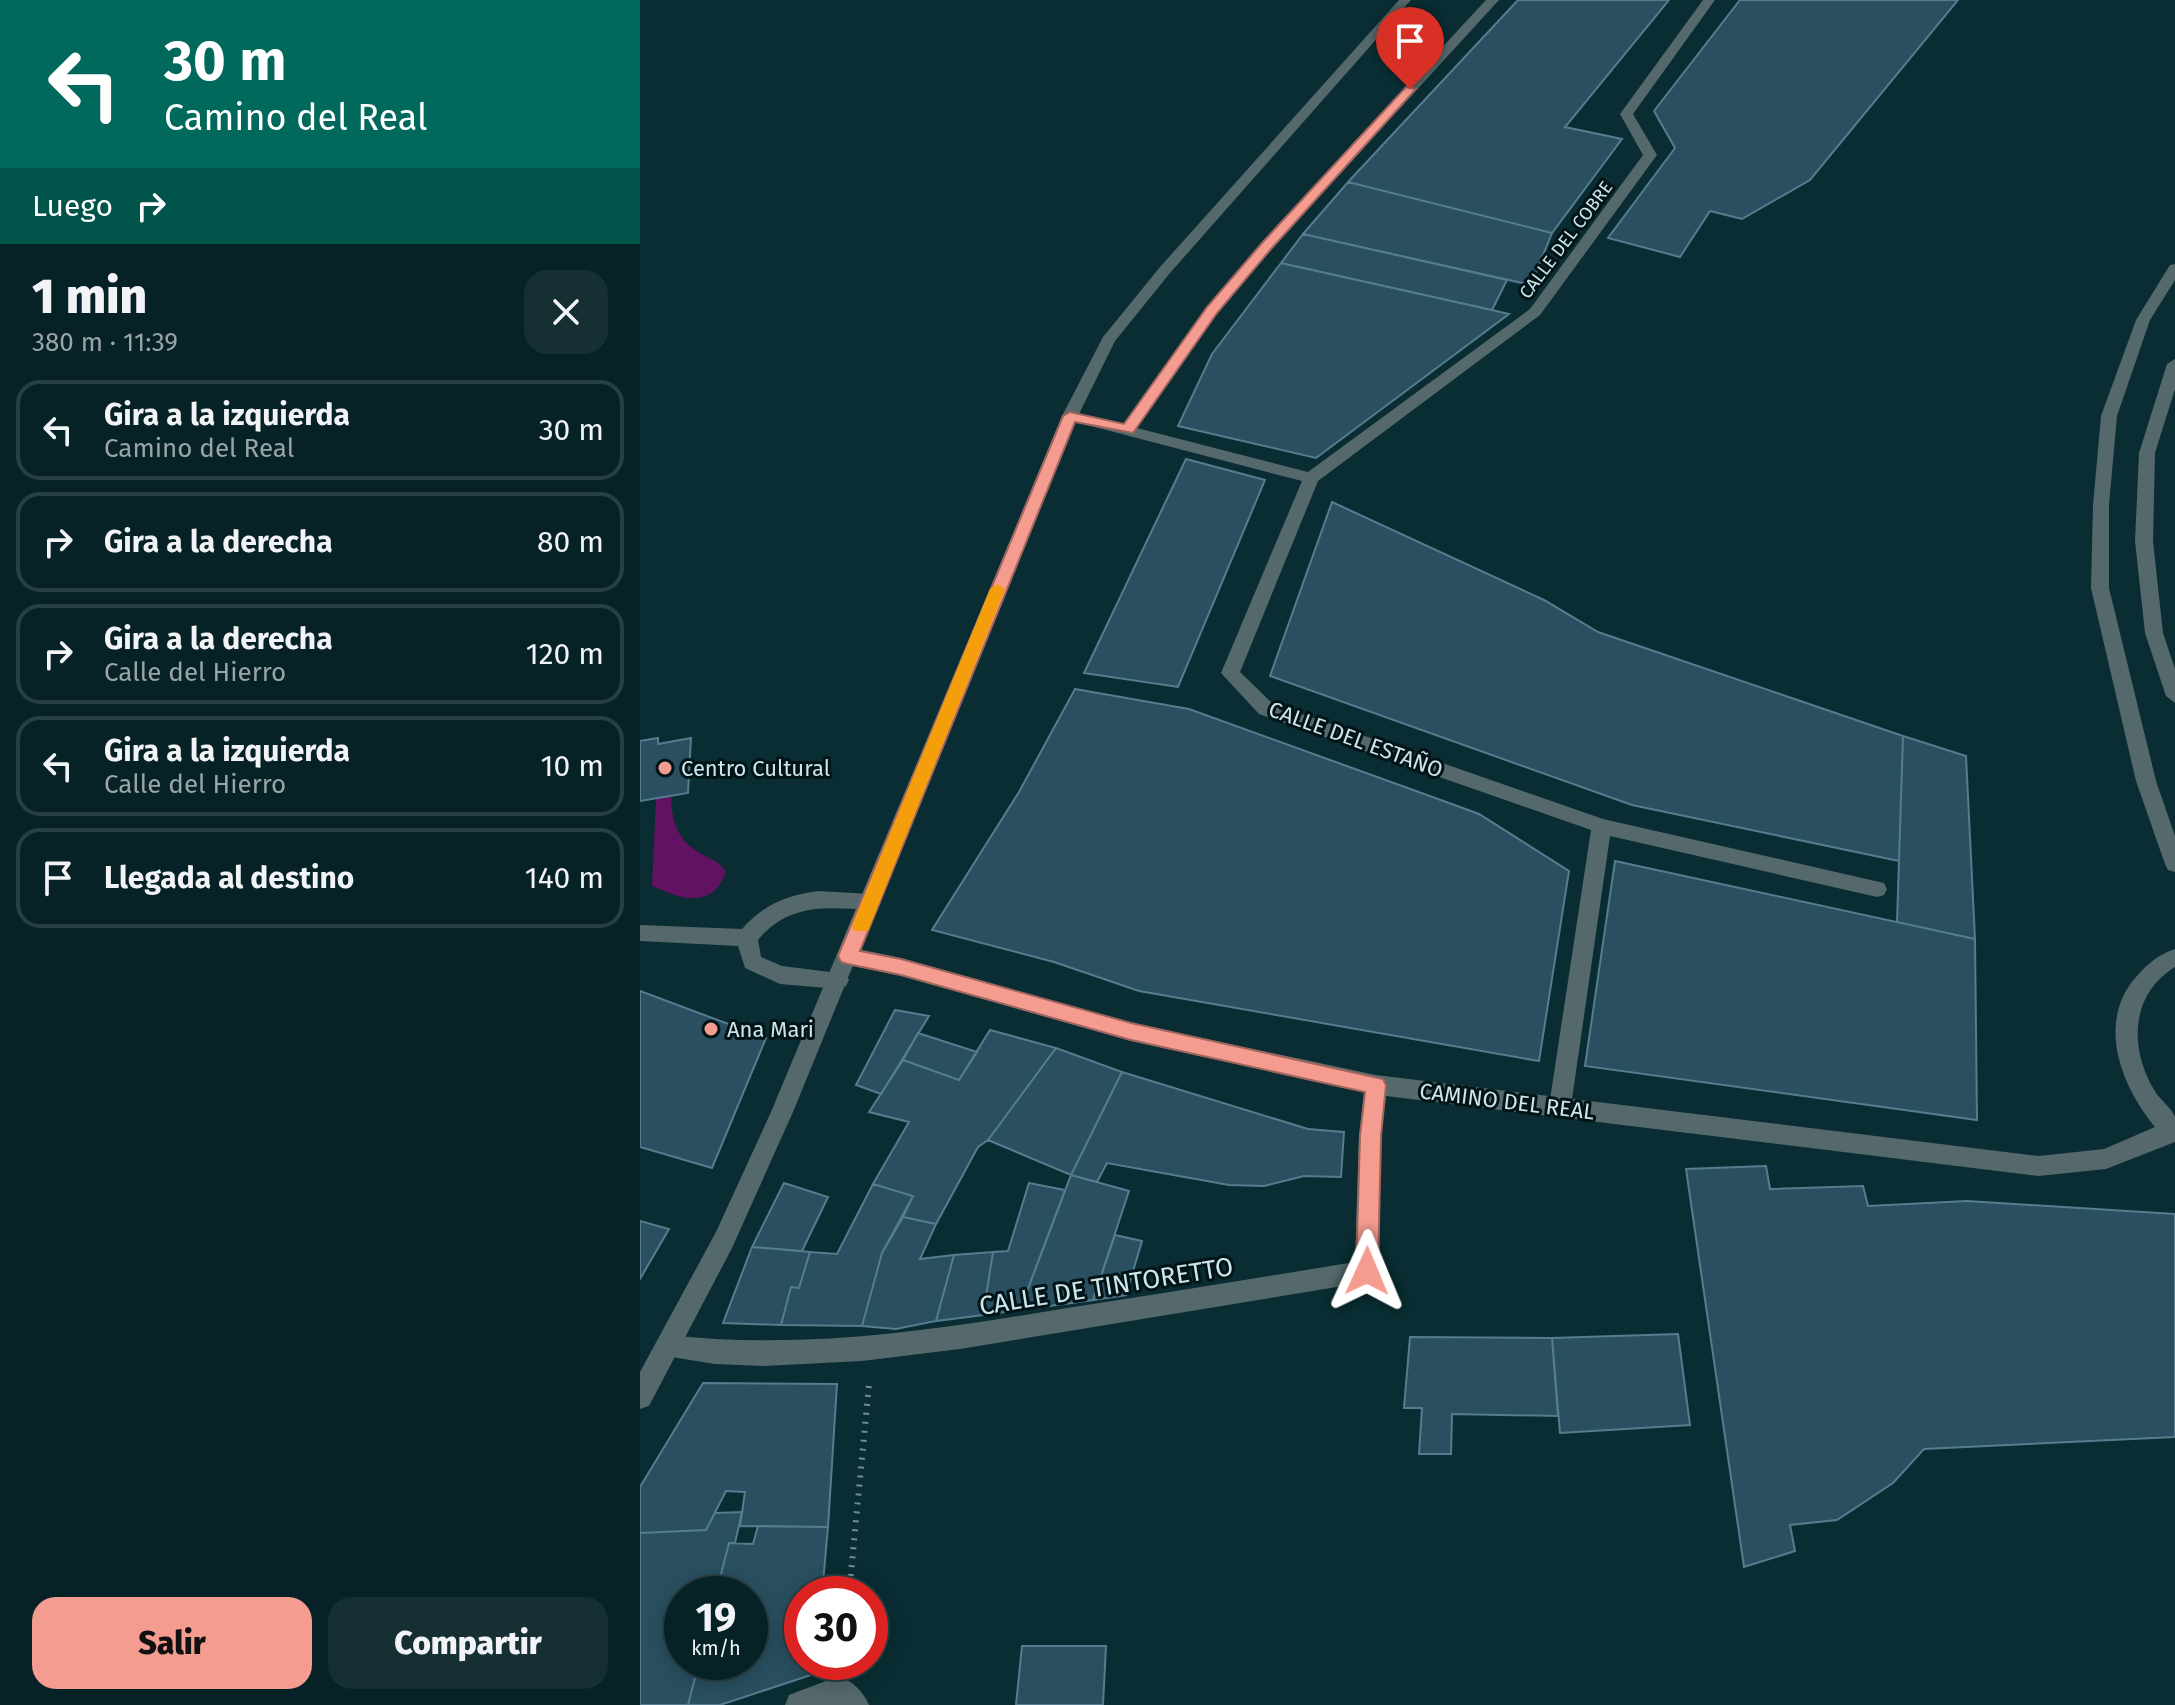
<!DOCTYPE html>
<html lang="es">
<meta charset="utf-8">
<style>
body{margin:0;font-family:"Fira Sans",sans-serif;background:#152f32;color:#f1f3f6;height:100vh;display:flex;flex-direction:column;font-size:30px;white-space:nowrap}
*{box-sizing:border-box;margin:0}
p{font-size:26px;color:#98a4a7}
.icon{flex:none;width:44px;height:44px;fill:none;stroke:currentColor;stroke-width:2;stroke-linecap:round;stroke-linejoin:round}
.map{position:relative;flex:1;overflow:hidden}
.sheet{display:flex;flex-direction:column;background:#072226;width:640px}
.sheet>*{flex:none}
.guide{background:#00695c;color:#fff;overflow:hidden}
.speed{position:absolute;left:24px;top:1576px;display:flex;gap:16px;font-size:40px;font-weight:700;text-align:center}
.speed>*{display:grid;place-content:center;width:104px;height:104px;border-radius:50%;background:#072226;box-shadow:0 4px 20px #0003,0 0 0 2px #283f43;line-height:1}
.speed small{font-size:20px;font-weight:400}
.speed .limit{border:12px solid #d22;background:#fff;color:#111}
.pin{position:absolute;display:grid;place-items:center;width:68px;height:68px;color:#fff;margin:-82px -34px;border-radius:50% 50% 50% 0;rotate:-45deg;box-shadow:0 0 8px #0007}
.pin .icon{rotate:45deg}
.me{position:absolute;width:88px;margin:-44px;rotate:1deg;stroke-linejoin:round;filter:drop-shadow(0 0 6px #0008)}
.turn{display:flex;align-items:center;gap:28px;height:168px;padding:0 32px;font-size:36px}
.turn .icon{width:104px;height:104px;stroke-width:2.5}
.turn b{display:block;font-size:56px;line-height:68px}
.then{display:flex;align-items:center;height:76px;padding:0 32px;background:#0003;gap:16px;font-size:30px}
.round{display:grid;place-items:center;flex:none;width:84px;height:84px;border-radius:24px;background:#152f32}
.overview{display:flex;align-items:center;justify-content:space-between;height:136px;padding:0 32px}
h1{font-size:48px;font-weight:800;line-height:60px}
.action{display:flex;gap:16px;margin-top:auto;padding:16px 32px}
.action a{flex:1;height:92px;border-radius:24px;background:#f59c90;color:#111;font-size:32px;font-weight:800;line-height:92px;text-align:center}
.action a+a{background:#152f32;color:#f1f3f6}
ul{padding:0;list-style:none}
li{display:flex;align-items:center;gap:24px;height:100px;margin:0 16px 12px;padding:0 16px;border:4px solid #283f43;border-radius:24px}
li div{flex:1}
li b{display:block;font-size:30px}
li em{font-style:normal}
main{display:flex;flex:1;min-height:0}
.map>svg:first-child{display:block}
.green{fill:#611361}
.building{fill:#294f60;stroke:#567d8f;stroke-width:2}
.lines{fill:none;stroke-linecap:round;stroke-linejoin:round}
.path{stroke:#708e92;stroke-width:6;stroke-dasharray:2 7;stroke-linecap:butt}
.service{fill:#55686b;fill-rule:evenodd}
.minor{fill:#55686b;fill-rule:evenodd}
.tertiary{fill:#55686b;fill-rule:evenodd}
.route{fill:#f59c90;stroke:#9f655e;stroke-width:2}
.slow{fill:#f59e0b}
.poi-dot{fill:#f59c90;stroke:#021417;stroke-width:3}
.labels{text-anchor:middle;stroke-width:6;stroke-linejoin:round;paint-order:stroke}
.far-street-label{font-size:18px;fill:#cee6e9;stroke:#021417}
.street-label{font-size:22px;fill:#cee6e9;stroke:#021417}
.poi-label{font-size:22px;fill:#cee6e9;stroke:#021417;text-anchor:start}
.near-street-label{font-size:26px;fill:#cee6e9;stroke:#021417}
</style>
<main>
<section class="sheet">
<div class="guide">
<div class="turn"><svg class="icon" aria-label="left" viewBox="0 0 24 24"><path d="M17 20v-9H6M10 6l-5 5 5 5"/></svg><div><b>30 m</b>Camino del Real</div></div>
<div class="then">Luego<svg class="icon" aria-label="right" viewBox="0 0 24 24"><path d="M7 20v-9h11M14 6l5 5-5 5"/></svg></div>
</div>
<div class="overview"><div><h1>1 min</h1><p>380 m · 11:39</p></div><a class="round"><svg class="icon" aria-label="close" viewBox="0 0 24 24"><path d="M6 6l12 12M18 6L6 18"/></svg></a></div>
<ul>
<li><svg class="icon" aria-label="left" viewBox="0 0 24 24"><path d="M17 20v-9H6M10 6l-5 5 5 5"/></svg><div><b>Gira a la izquierda</b><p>Camino del Real</p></div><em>30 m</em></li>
<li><svg class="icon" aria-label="right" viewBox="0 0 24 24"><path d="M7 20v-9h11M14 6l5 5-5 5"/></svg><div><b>Gira a la derecha</b></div><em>80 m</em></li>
<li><svg class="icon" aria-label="right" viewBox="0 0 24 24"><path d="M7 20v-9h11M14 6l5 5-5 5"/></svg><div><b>Gira a la derecha</b><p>Calle del Hierro</p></div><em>120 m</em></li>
<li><svg class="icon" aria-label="left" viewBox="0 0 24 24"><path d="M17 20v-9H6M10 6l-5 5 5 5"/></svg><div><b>Gira a la izquierda</b><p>Calle del Hierro</p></div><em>10 m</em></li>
<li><svg class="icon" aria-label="arrive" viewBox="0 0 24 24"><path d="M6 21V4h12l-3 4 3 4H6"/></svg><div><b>Llegada al destino</b></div><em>140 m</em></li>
</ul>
<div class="action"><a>Salir</a><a>Compartir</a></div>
</section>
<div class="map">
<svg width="1535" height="1705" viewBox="0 0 1535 1705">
<rect width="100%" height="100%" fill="#092d32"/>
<path class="green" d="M31,796c1,30 8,47 36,61 9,4 13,6 19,15 -14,38 -45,27 -74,14l4,-88z"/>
<path class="building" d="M878,0h151l-104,127 57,12 -70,94 -204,-51z
M1100,0h218l-148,180 -68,39 -32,-8 -30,46 -72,-19 67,-90 -21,-37z
M708,182l204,51 -21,52 -228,-51z
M663,234l204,46 -15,30 -211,-47z
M641,263l211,47 17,4 -193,144 -138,-32 34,-72z
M546,459l79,21 -87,207 -94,-14z
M692,502l212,98 54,32 305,104 -4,125 -267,-56 -362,-129z
M435,689l114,20 227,82 63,23 90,57 -30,190 -400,-70 -85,-29 -122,-32 87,-138z
M1263,736l63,20 9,183 -78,-17z
M18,738v6l33,-6 -3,55 -48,8v-60z
M975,861l360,78 2,181 -392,-54z
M0,991l126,47 -54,130 -72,-21z
M255,1010l34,6 -48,78 -25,-9z
M350,1030l66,18 -68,92 -10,7 -42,77 -33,-7 10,-21 -40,-12 36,-62 -40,-10 34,-52 56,20z
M278,1033l59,19 -18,28 -56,-20z
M416,1048l66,24 -51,103 -83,-35z
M482,1072l186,57 36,3 -3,45 -37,-1 -40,10 -35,-1 -122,-22 -10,19 -26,-7z
M1126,1166l4,23 93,-3 5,20 99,-5 208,13v223l-251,12 -31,34 -56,37 -47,5 5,26 -51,16 -58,-398z
M431,1175l58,16 -36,109 -73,10z
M144,1183l44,14 -26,54 -50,-4z
M389,1183l36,7 -45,120 -37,5 10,-63 15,-1z
M233,1184l40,12 -31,57 -20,73 -81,-1 10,-38 8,1 11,-36 27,2z
M263,1217l33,7 -16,35 34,-4 -18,66 -40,8 -34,-3 20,-73z
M0,1221l29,8 -29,50z
M475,1235l27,6 -16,54 -33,5z
M112,1247l58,5 -11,36 -8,-1 -10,38 -58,-2z
M353,1252l-10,63 -47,6 18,-66z
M1038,1334l12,91 -130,8 -8,-95z
M770,1337l142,1 6,78 -106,-2 -1,40h-32l3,-46h-18z
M63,1383l134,1 -9,143 -88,-1 5,-34 -19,-1 -20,39 -66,3v-46z
M102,1512l-7,31h-6l-13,51h-34v68h17l-11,43h-48v-172l66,-3 9,-17z
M118,1526l70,1 -6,67h-20v68h13l-1,12 -94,31h-32l11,-43h51v-68h-34l13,-51 24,1z
M382,1646h84l-3,59h-87z"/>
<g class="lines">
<path class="path" d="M209,1594l20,-210"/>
<path class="service" d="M846,0h13l-228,249 -54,64 -80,115 171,44 222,-163 113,-154 -23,-41 83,-114h12l-82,114 24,41 -117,160 -222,166 -78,191 33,32 330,115 281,64 3,6 -3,6 -7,2 -267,-61 -39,270 -3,7 -8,3 -8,-3 -3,-7 42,-276 -332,-116 -38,-41 81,-192 -238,-62 -2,-3 8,-5 53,14 84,-118 54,-64z"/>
<path class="minor" d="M1535,264v16l-25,40 -33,96 -8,89v83l47,193 19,55v36l-7,-2 -3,-6 -29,-83 -45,-193 2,-83 8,-89 35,-96 34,-55z
M1535,359v30l-20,64 -2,88 10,92 12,36v34l-9,-7 -21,-63 -10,-92 4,-88 28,-89z
M178,891l53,3 7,2 3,6 -3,6 -7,2c-44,-3 -83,-7 -113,30l3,17 21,9 64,8 3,6 -3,6 -8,3 -58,-5 -35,-16 -7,-22 -98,-5v-16l102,4c21,-24 45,-34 76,-38z
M208,947l53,11 230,65 245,52 663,81 65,-7 51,-22c-32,-39 -57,-98 -24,-144 13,-16 24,-27 44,-34v18c-46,28 -46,84 -19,126 5,7 16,16 19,24 0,6 0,18 0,25l-69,27 -67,7 -653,-80 -5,40 -2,135 -4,8 -8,3 -407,67 -98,12 -98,5 -49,-2 -56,-9 -3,-8 3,-8 9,-4c133,15 262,-4 393,-26 98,-15 196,-31 294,-47l4,-126 5,-44 -233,-51 -230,-65 -53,-11 -7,-3 -3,-6 3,-6z
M199,1676c14,6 24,15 30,29h-84l4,-10z"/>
<path class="tertiary" d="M759,0h12l-241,273 -55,68 -37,75 -285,696 -61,136 -83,158 -9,3v-37l76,-140 55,-120 291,-696 41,-79 57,-70z"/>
</g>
<path class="route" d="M766,87l10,2 -145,160 -54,64 -84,120 -58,-11 -215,529 41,8 230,64 252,56 3,6 -5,51 -3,135 -3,8 -8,3 -8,-3 -3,-8 4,-135 5,-44 -234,-52 -230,-65 -53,-11 -7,-2 -3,-6 225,-540 7,-4 54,12 83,-117 55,-64z"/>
<path class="slow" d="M357,584l8,5 -135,337 -2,5h-14l-2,-5 138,-337z"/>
<g class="poi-dot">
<circle cx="25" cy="768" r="8"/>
<circle cx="71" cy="1029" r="8"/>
</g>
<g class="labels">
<g class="far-street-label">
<text transform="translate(926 240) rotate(-53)" y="6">CALLE DEL COBRE</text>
</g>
<g class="street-label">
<text transform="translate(716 739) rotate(20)" y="8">CALLE DEL ESTAÑO</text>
<text transform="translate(867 1101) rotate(7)" y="8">CAMINO DEL REAL</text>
</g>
<g class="poi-label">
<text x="41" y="776">Centro Cultural</text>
<text x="87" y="1037">Ana Mari</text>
</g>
<g class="near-street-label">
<text transform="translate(466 1286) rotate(-9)" y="9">CALLE DE TINTORETTO</text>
</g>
</g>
</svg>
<div class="speed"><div>19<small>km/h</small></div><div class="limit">30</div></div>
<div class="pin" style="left:770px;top:89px;background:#d93025"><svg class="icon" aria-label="arrive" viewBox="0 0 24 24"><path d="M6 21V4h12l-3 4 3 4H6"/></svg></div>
<svg class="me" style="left:727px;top:1271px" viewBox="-20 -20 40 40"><path d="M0-17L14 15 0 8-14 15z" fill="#f59c90" stroke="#fff" stroke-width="4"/></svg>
</div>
</main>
